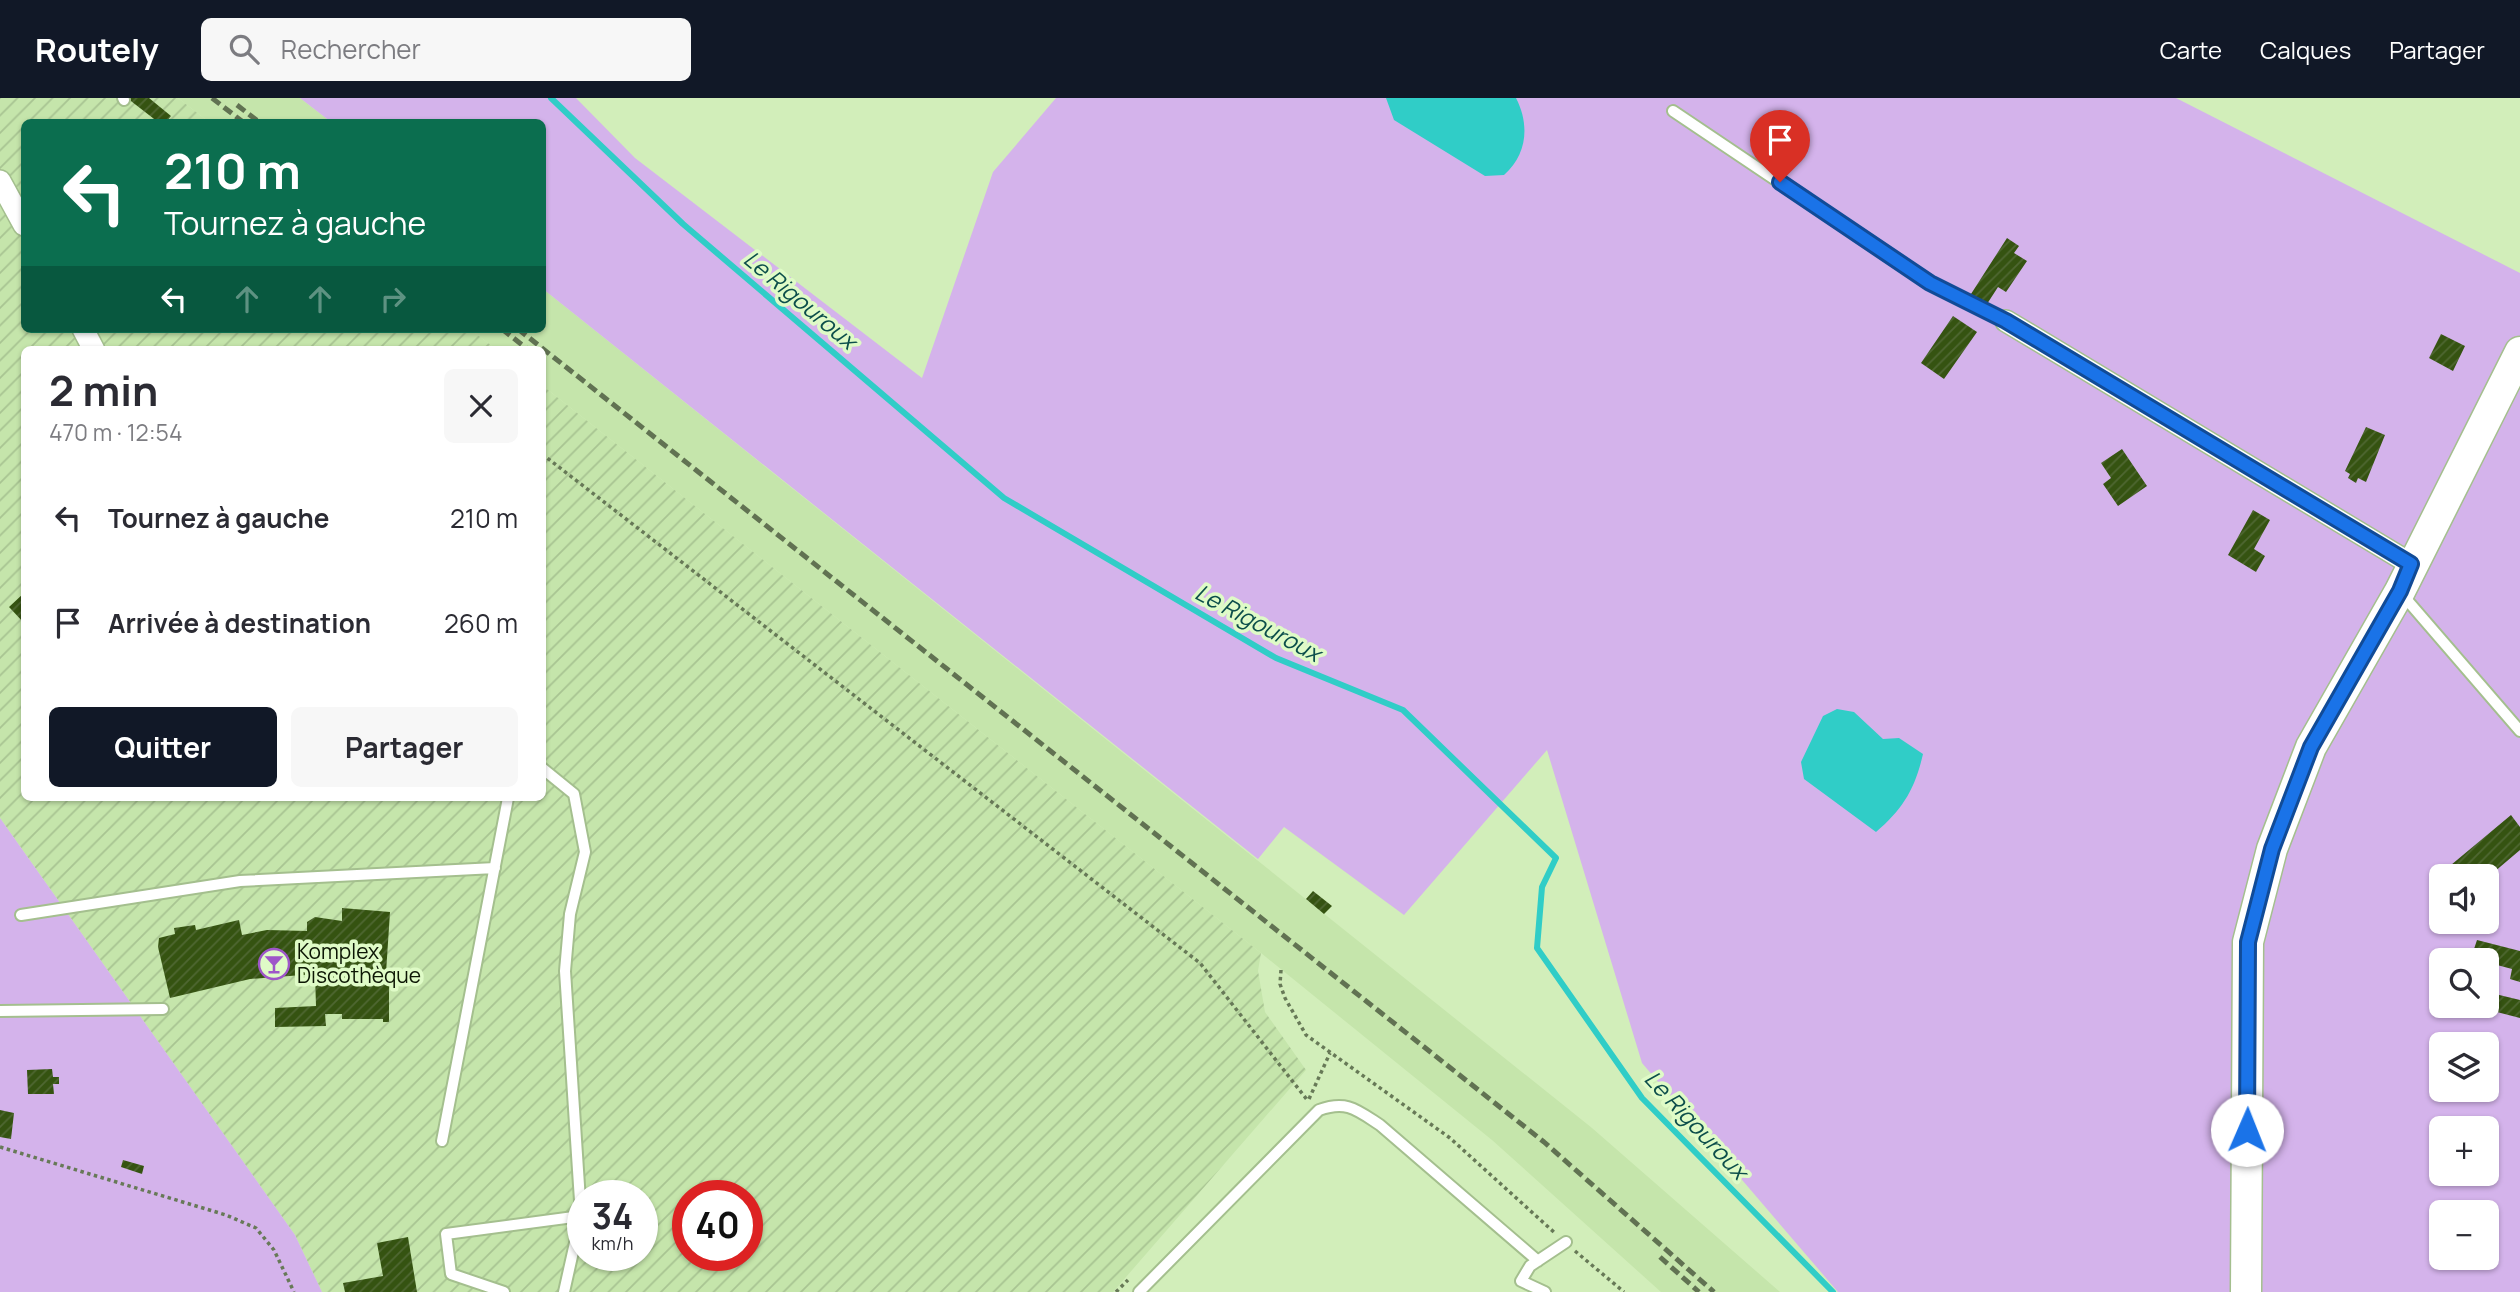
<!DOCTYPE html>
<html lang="fr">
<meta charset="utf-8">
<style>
body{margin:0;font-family:Manrope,sans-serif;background:#f7f7f7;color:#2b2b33;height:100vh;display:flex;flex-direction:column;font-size:26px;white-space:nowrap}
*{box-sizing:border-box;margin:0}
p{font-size:23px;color:#7c7c81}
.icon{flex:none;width:38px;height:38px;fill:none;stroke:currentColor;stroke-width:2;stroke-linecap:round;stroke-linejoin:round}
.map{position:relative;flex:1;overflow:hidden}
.drawer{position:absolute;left:21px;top:248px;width:525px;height:455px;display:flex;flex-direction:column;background:#fff;border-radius:10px;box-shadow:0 2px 5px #0004}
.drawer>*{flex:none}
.hud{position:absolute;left:21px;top:21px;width:525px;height:214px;border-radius:10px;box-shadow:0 2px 5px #0004;background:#0b6e4f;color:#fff;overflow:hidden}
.tools{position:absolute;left:2429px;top:766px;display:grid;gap:14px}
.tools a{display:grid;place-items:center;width:70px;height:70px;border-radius:10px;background:#fff;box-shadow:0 2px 5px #0004;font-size:35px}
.speed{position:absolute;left:567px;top:1082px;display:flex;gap:14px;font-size:35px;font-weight:700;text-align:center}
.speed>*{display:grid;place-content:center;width:91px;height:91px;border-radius:50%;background:#fff;box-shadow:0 2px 5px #0004;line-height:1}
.speed small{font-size:18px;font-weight:400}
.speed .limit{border:10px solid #d22;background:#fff;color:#111}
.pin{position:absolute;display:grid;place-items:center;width:60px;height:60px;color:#fff;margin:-72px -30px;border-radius:50% 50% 50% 0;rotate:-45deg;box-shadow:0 0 7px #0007}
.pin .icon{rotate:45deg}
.me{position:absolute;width:77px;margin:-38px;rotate:1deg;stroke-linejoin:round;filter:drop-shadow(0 0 5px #0008)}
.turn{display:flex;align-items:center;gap:24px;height:147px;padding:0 28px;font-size:32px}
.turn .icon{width:91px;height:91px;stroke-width:2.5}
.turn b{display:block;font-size:49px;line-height:60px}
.lanes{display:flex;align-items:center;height:66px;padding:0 28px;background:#0003;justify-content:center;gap:35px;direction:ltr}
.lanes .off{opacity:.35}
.round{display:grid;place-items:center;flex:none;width:74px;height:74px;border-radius:10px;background:#f7f7f7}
.summary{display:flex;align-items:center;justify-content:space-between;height:119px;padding:0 28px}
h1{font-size:42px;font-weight:700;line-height:52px}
.button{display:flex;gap:14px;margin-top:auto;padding:14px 28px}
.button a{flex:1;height:80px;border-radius:10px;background:#111827;color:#fff;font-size:28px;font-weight:700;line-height:80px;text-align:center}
.button a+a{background:#f7f7f7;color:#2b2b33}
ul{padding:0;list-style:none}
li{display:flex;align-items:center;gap:21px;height:105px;padding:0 28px}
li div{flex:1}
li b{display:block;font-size:26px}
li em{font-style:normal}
header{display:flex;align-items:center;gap:42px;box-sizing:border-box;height:98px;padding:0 35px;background:#111827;color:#fff}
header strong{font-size:33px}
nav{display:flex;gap:38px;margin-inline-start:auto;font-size:24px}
.search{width:490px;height:63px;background:#f7f7f7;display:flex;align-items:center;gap:18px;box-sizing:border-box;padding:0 24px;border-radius:10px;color:#7c7c81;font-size:26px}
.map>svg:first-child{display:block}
.built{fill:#c5e5ab}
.industrial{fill:url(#industrial-furrows);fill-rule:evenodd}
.green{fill:#d4b3eb;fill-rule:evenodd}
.water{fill:#30cdc7}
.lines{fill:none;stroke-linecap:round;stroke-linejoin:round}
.stream{stroke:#30cdc7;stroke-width:6}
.building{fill:url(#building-hatch)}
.lane-casing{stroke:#a4bf8e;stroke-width:14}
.street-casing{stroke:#a4bf8e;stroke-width:24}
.secondary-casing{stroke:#a4bf8e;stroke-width:33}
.path{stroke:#677957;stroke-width:3.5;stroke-dasharray:3.5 3.5;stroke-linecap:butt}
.lane{stroke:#fff;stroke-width:10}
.street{stroke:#fff;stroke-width:21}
.secondary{stroke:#fff;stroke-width:30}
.rail{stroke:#617252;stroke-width:5;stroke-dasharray:10 5;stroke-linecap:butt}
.route-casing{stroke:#114b97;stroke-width:18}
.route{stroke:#1a73e8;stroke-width:12}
.labels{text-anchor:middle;stroke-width:7;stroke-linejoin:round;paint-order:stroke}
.poi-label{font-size:21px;fill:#0c1604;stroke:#dffbc7;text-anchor:start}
.water-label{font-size:23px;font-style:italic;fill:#0c4e4b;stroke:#dffbc7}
</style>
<header>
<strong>Routely</strong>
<div class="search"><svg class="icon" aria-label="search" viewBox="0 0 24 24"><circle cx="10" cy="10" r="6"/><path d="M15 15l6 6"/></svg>Rechercher</div>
<nav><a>Carte</a><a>Calques</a><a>Partager</a></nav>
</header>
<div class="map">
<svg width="2520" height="1194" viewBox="0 0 2520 1194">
<defs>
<pattern id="industrial-furrows" width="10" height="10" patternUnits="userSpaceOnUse" patternTransform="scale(1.75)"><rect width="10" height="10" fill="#c5e5ab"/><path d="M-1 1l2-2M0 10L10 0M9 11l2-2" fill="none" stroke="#a8c492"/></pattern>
<pattern id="building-hatch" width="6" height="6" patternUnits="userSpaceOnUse" patternTransform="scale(1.75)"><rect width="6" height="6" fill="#355311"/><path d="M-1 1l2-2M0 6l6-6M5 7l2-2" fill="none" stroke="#4f6732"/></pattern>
</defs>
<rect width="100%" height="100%" fill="#d2eeba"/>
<path class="built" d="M178,0h122l31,24h-122z
M543,191l1049,839 188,164h-119l-169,-152 -231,-187 -718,-567 -1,-36h-45l-27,-21h72z"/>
<path class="industrial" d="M0,0h178l31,24h-185v207h446l27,21h-473v448h518l1,-412 718,567 -3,18 7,41 41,58 -193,222h-791l-27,-57 -295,-417zM583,1097h59v60h-59zM688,1097h59v60h-59z"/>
<path class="green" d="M300,0h276l59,60 287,220 71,-206 63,-74h1120l344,175v1019h-682l-196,-229 -95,-313 -143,165 -120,-88 -26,32 -715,-570 -1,-167h-211zM2441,779h46v45h-46zM2441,863h46v45h-46zM2441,947h46v45h-46zM2441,1031h46v45h-46zM2441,1115h46v45h-46z
M0,720l295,417 27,57h-322z"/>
<path class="water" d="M1386,0h130c14,27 11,57 -12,77l-19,1 -91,-56z
M1837,611l17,3 29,27 16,-1 24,16c-8,35 -20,55 -47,78l-72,-53 -3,-17 22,-46z"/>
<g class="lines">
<path class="stream" d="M551,0l132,126 321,274 272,160 127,52 153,148 -14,29 -5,61 105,150 191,194"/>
</g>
<path class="building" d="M127,0h22l22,18 -5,6h-8z
M2007,140l12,8 -5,7 13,8 -21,31 -8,-5 -11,17 -16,-10z
M1953,218l24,16 -33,47 -23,-16z
M2441,236l24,12 -12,25 -24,-13z
M2366,329l19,8 -19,47 -8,-4 -2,5 -8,-5 2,-4 -5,-3z
M2122,351l25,37 -29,20 -15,-22 8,-6 -10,-15z
M2253,412l17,10 -16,29 11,7 -9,16 -28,-17z
M24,495v30l-15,-16z
M2511,717l9,12v23l-33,28 -37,-1 -5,-7z
M1313,793l19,15 -8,8 -18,-15z
M342,810l48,4 -4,61h3v49h-6v-3h-41v-5h-17l1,12 -51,1v-19l41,-2 -1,-32 -65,5 -80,19 -12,-51 1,-9 16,-4 -1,-6 21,-3 1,5 43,-10 3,15 25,-5 40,1v-9l8,-5 27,4z
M2477,842l43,11v31l-10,-3 2,-10 -41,-11z
M2487,894l33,8v18l-27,-7 -1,5 -14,-4 1,-6h8z
M52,971l1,8h6v7h-6l1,10h-26l-1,-24z
M0,1012l14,3 -3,26 -11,-2z
M123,1062l21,6 -2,8 -21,-7z
M408,1139l9,55h-72l-2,-9 40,-7 -6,-33z"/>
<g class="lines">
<g class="lane-casing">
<path id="lane" d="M123,0l1,2
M1673,13l256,172 77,38
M2401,495l119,138
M542,670l32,26 11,58 -15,62 -5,57 16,245 -17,76
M21,817l219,-34 255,-13
M0,913l163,-2
M442,1043l66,-343
M504,1194l-53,-18 -5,-40 135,-18
M1139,1194l180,-182c28,-10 38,0 61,15l158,136
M1545,1194l-24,-11 9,-15 36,-24"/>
</g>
<g class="street-casing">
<path id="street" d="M0,83l24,44
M2006,223l405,243
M83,231l11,21"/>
</g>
<g class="secondary-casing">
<path id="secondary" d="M2246,1194l2,-350 24,-93 39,-102 89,-156 120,-239"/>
</g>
<path class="path" d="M542,356l658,509 108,138
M1281,872l-1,14 5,14 21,37 144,103 106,96
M1309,1001l21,-46
M0,1049l226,68 30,13 18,22 20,42
M1575,1153l49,41
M1116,1194l12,-12"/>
<use href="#lane" class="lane"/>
<use href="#street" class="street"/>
<use href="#secondary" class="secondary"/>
<path class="rail" d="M212,0l31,24
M237,7l22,17
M502,231l24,19
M518,231l1026,813 170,150
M1660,1159l39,35"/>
</g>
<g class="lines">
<g class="route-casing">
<path id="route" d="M1780,84l150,101 76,38 405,243 -11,27 -89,156 -39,102 -24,93 -1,188"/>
</g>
<use href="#route" class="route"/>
</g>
<defs>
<g id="bar-ring" transform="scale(1.575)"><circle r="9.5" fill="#dffbc7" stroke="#9e56c9" stroke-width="1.5"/><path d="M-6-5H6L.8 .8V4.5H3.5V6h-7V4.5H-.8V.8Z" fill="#9e56c9"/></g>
</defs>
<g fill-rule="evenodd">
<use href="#bar-ring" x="274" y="866"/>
</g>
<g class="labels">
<g class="poi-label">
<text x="297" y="861">Komplex<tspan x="297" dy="24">Discothèque</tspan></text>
</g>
<g class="water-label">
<text transform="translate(800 202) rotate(40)" y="8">Le Rigouroux</text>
<text transform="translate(1258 525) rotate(28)" y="8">Le Rigouroux</text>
<text transform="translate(1696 1027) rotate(47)" y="8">Le Rigouroux</text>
</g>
</g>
</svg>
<div class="tools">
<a><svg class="icon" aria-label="sound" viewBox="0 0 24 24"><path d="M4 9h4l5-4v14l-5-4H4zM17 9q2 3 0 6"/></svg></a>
<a><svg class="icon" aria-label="search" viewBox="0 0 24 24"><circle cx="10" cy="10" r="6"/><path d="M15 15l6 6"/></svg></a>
<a><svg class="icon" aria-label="layers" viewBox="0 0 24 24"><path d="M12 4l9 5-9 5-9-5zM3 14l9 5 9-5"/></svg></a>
<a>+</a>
<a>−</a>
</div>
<div class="speed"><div>34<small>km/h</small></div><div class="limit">40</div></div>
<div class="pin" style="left:1780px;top:84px;background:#d93025"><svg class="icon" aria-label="arrive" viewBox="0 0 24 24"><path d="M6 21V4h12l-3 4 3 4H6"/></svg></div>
<svg class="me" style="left:2247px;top:1032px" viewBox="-20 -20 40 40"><circle r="19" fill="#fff"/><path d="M0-13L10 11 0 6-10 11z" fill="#1a73e8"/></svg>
<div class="hud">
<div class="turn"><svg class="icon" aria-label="left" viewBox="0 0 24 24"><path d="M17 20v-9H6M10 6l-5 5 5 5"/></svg><div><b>210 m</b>Tournez à gauche</div></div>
<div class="lanes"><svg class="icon" aria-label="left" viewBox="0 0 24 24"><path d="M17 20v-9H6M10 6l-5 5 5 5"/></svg><svg class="icon off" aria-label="ahead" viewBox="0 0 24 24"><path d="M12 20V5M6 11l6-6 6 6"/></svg><svg class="icon off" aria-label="ahead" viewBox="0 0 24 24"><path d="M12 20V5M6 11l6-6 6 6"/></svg><svg class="icon off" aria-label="right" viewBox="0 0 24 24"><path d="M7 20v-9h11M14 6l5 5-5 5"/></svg></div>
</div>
<section class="drawer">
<div class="summary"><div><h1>2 min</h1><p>470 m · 12:54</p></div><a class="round"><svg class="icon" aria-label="close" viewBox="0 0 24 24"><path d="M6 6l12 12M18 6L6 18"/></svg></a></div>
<ul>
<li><svg class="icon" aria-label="left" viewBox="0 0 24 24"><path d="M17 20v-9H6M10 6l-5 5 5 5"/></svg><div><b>Tournez à gauche</b></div><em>210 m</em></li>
<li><svg class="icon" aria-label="arrive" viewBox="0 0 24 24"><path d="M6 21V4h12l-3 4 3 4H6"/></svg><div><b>Arrivée à destination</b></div><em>260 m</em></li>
</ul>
<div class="button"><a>Quitter</a><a>Partager</a></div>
</section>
</div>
